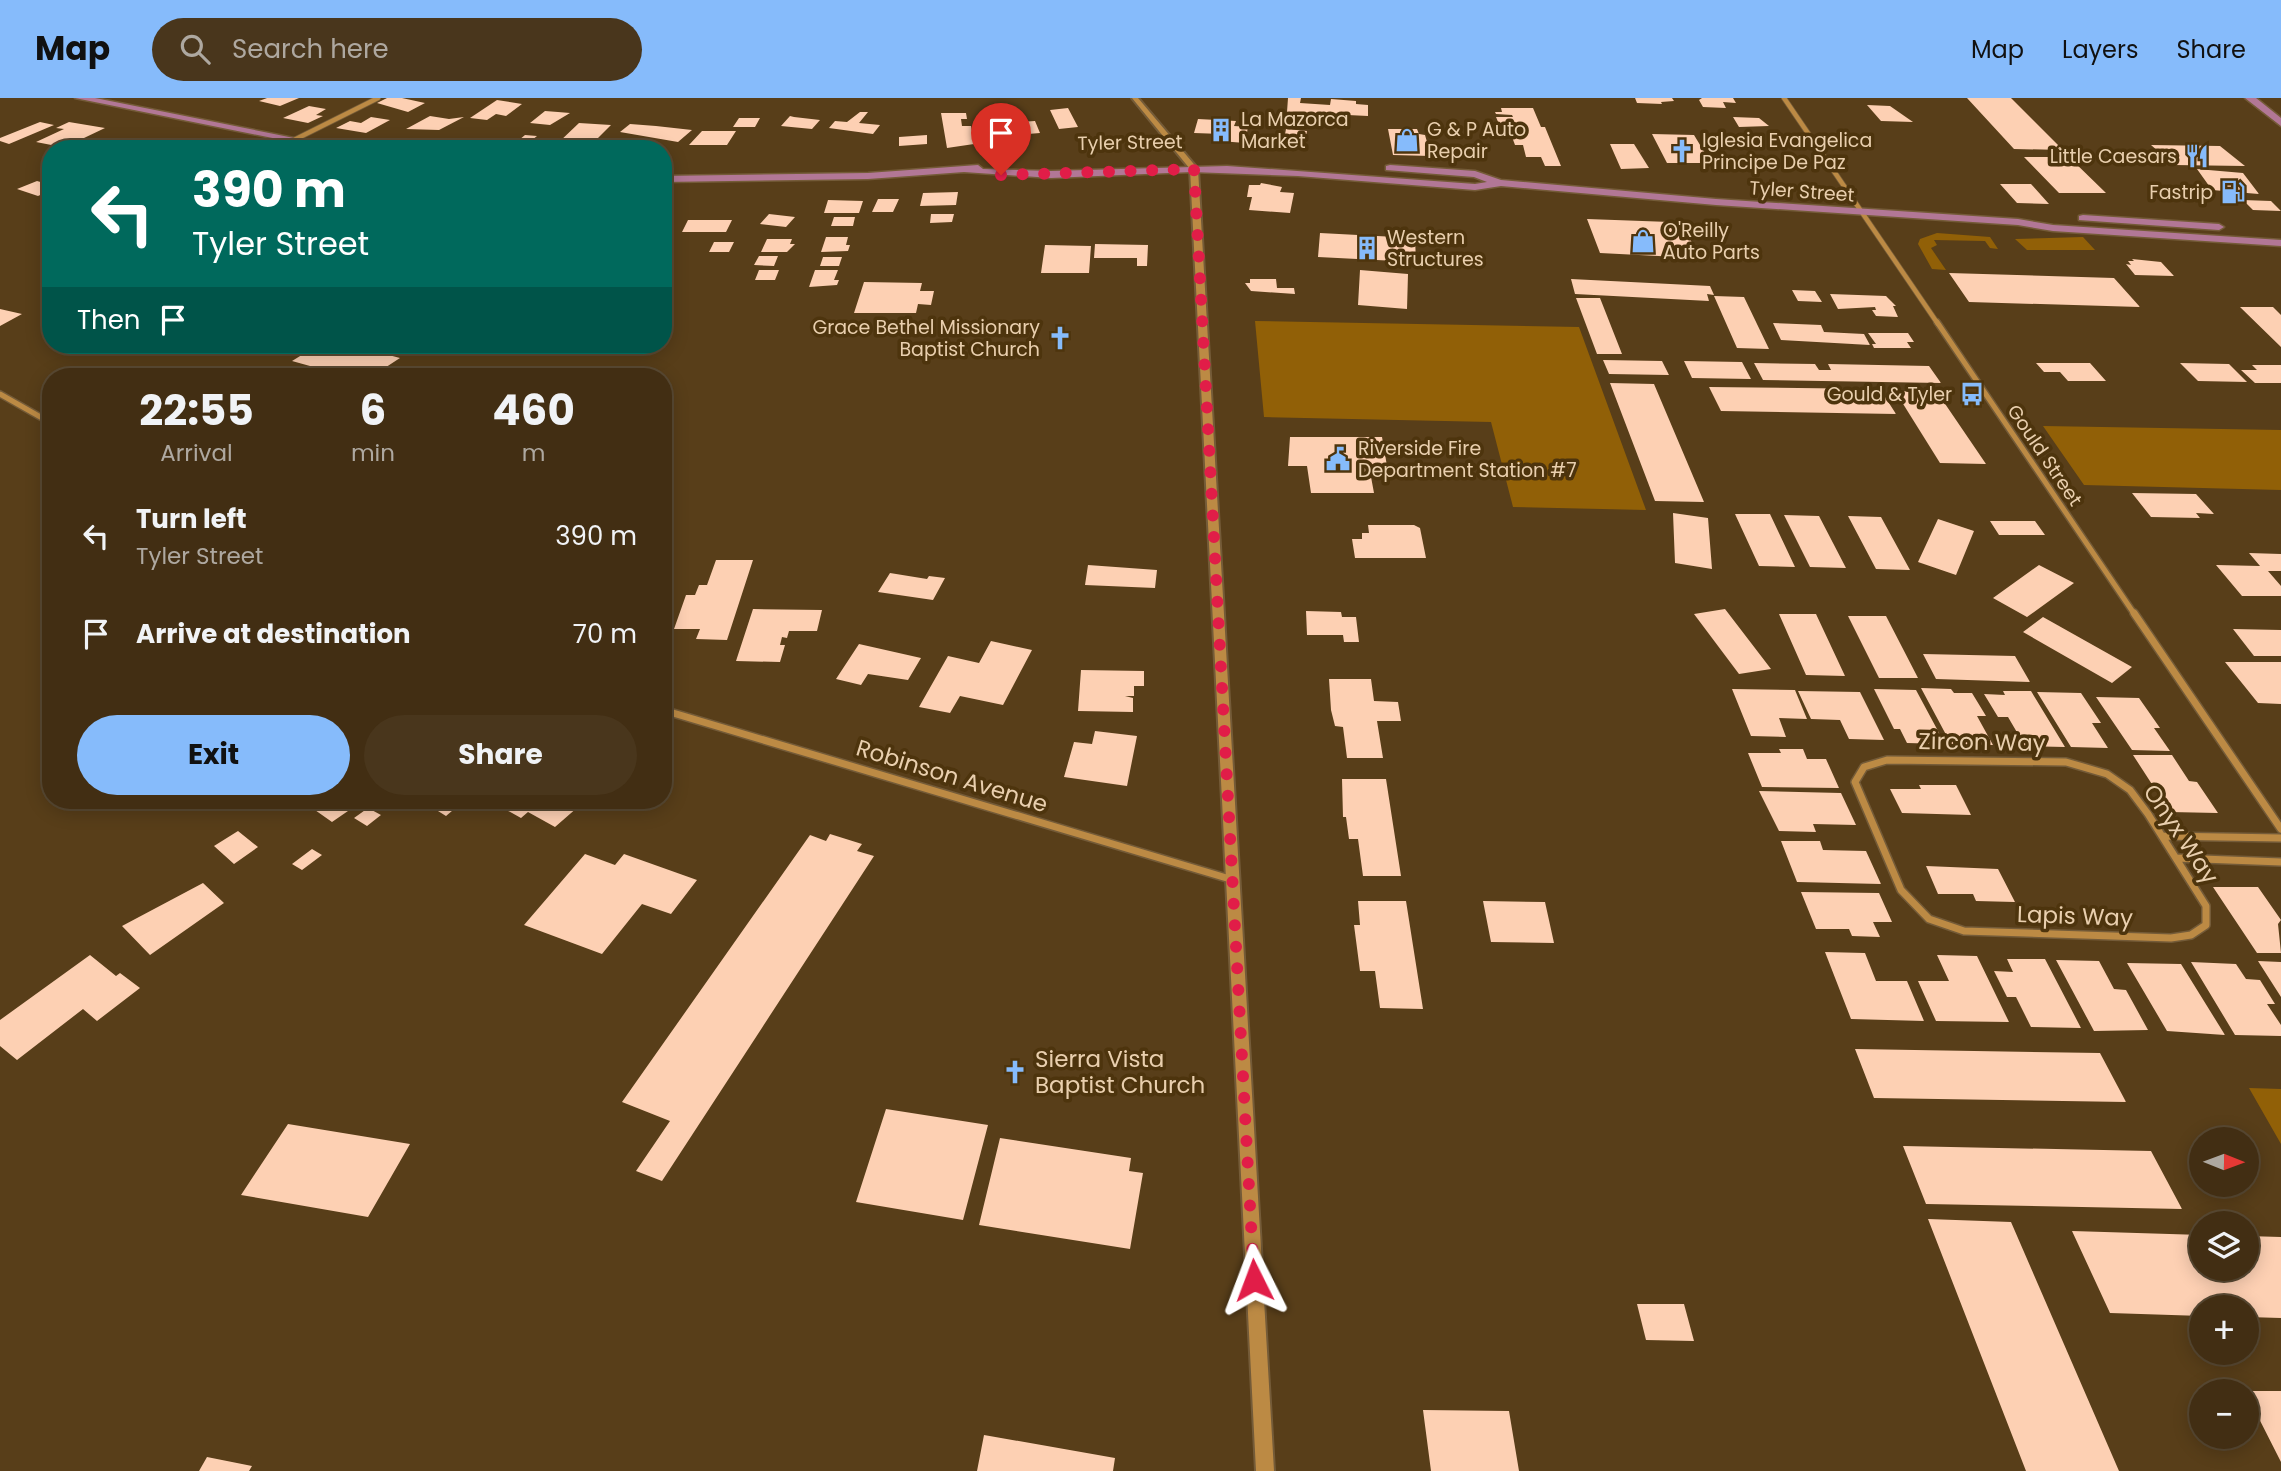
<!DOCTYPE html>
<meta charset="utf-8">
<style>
body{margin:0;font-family:Poppins,sans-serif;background:#49361c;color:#f1f3f6;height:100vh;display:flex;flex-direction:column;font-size:26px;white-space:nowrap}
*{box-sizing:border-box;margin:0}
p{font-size:23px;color:#aea8a0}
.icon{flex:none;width:38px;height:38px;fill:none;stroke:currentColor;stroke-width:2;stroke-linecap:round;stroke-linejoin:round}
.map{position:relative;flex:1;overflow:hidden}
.drawer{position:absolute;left:42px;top:270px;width:630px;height:441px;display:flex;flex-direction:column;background:#422e13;border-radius:28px;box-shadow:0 4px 18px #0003,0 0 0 2px #5a4a33}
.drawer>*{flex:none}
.top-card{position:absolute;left:42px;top:42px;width:630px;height:214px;border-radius:28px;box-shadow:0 4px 18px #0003,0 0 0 2px #5a4a33;background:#00695c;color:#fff;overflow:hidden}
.needle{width:46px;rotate:91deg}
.buttons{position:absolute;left:2189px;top:1029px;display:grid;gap:14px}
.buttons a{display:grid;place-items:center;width:70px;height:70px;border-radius:50%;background:#422e13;box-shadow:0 4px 18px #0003,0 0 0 2px #5a4a33;font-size:35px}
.pin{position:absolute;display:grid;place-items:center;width:60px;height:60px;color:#fff;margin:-72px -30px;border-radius:50% 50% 50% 0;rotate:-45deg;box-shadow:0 0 7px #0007}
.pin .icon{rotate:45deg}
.me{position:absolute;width:77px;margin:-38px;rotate:357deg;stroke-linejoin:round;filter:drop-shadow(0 0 5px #0008)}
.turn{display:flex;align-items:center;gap:24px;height:147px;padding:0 35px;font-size:32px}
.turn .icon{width:91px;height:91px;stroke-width:2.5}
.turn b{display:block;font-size:49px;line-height:60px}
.then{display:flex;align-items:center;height:66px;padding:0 35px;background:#0003;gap:14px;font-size:26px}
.eta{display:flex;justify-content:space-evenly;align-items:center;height:119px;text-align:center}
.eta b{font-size:42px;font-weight:700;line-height:49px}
.cta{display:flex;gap:14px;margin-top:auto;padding:14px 35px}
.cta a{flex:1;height:80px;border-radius:42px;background:#86bbfb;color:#111;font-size:28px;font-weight:700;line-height:80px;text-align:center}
.cta a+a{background:#49361c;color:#f1f3f6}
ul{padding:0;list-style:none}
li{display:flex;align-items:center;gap:21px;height:98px;padding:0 35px}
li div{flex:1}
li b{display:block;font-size:26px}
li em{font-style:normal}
header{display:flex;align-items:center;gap:42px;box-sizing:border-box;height:98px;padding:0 35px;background:#86bbfb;color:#111}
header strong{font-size:33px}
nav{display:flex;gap:38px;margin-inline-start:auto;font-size:24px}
.search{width:490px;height:63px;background:#49361c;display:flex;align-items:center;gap:18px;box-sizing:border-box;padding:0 24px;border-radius:38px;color:#aea8a0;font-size:26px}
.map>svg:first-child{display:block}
.green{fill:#916007}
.building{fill:#fdd0b3}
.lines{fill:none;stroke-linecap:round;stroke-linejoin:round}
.minor-far2-casing{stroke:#745b38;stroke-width:6}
.minor-far1-casing{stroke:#745b38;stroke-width:8}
.minor-casing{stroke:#745b38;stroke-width:10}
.tertiary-casing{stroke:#745b38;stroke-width:4}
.primary-casing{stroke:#745b38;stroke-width:3}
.minor-far2{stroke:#bc8a44;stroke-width:4.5}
.minor-far1{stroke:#bc8a44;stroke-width:5}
.minor{stroke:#bc8a44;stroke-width:7}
.tertiary{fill:#bc8a44;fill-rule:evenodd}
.primary{fill:#b27796;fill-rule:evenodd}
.route{stroke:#e11d48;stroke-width:12;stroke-dasharray:0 21.6}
.labels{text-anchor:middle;stroke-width:7;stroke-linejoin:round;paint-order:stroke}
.far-poi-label{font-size:19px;fill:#e9cfae;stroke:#4d340d;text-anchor:start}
.far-street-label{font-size:19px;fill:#e9cfae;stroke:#4d340d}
.street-label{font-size:23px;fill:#e9cfae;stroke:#4d340d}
.poi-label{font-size:23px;fill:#e9cfae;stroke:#4d340d;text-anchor:start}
</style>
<header>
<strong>Map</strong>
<div class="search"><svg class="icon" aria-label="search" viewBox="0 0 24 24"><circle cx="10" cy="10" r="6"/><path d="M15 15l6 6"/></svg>Search here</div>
<nav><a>Map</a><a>Layers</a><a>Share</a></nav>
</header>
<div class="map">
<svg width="2281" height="1373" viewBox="0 0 2281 1373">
<rect width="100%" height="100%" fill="#583e19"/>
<path class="green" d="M1937,135l53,4 8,12 -8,-1 -5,-7 -51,-1 3,5 -6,3 15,22 -14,-1 -14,-25 2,-5z
M2083,139l12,13h-68l-12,-11z
M1255,223l324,6 67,183 -133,-3 -22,-85 -227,-5z
M2043,328l238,4v60l-197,-5z
M2249,990l32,1v55z"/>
<path class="building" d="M267,0h32l-19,8 -21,-5z
M387,0h15l23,5 -17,9 -31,-9z
M1288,0h13l-1,5 30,2 1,-6 25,2v3l12,1v11l-81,-4z
M1635,0h37l2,3 -13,1 1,2 -25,-1z
M1702,0h31l3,5 -13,-1 3,6 -23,-1 -4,-7z
M1967,0h44l52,52 -49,-1z
M497,2l25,4 -16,12 -10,-2 -9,6 -17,-2z
M1867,7l23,1 23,16 -32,-1z
M309,8l17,3 -10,6 7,1 -15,7 -25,-5z
M1068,10l10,19 -19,2 -9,-19z
M1501,10h32l8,19h4l16,39h-16l-4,-9h-15l-3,-12h-8l-6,-16h-8l-5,-12h17l-1,-2 -16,-1 -1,-2h7z
M545,13l13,1 12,1 -20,12 -20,-2z
M860,14h8l-9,11 21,2 -7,9 -44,-6 6,-7 12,1z
M941,15h25l1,6h-6l1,7h9l3,18 -27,4z
M430,18l19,3 15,-2 -25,13 -33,-1z
M790,18l4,1 26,3 -8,9 -31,-3z
M371,19l19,3 -24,13 -30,-5 14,-7 11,2z
M1733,19l26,1 10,8 -30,1z
M739,20h21l-5,9h-22z
M1198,21l38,2 -2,5 14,1 -3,16 -25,-2 2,-7 -28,-1z
M1035,23l5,12 -63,5 -3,-13z
M40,24l14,3 -45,19 -9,-3v-3z
M69,24l36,6 -21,10 25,4 -13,7h-24l-36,-7 28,-13 -8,-1z
M579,25l32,2 -21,21 -32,-3z
M630,26l26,2 36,4 -14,12 -58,-10z
M1286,31l21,2 -3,17 -21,-3z
M1388,31h29l2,5 6,1 6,21 -38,-1z
M702,33h34l-9,14h-38z
M1652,36l42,1 17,28h-44z
M525,37l12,1 -16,13h-28l14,-11 12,2z
M927,37v9l-28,2v-9z
M1610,46h24l15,24 -28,1z
M2151,47l69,1 25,20 -71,-1z
M1724,59l23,2 2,8 -23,-2z
M2024,59h45l37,36h-47z
M2197,71l46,4 16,21 -47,-4z
M37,83l14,4v5l-13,6 -21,-7z
M1261,85l21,4 -2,5 14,1 -4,20 -41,-3 3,-13h-5l2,-12h11z
M2000,86h31l18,20 -32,-1z
M958,94l-2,13 -36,1 3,-13z
M878,101h21l-6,13h-21z
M828,102l35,1 -4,12h-35z
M2243,102l28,1 10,10 -28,-1z
M769,116l26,3 -9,10 -26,-3z
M931,116h23l-2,8 -22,1z
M834,119h21l-2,9h-22z
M1587,121l83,3 17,7 10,29 -97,-5z
M688,122h44l-6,12h-44z
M1320,135l95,5 1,24 -98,-5z
M826,139h22l-2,8h4l-2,6 -27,1z
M767,141h25l-2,5h5l-8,8h-26z
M714,144h20l-5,10h-20z
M1095,146l53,1 -1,21h-10v-8h-43z
M1045,147l46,1 -2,27h-48z
M759,158h19l-4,10 -20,-1z
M823,159h19l-3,9h-19z
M2132,161l29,3 13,14 -39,-1 -9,-11 5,1 -3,-4h6z
M759,172h20l-4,10h-20z
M815,172h23l-4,10h5l-2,5 -28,2z
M1360,172l48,4 -1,35 -49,-4z
M1949,175l165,5 26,29 -171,-5z
M1250,181h26l1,9h17l1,6 -44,-3 -6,-8h5z
M1571,181l139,7 4,9 -7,-1 2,7 -134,-7z
M864,184l58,1 -2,8h14l-3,14 -13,-1 -2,9h-62z
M1792,192l23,1 7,11 -24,-1z
M1830,196l56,2 10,10h-3l5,11 -22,-1 -4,-6h4l-1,-3 -37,2z
M1714,198l30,1 25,52 -32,-1z
M1576,200h24l22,56h-25z
M2240,209h33l8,8v32z
M0,211l22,5 -22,12z
M1773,225l48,2 3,7 40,2 6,11 -89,-5z
M1868,235h40l6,9h-7l4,6h-37l-2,-4h4z
M318,247h33l49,13 -23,15 -18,-5 -13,8 -54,-15z
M1603,262l59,1 7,14 -60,-1z
M1684,263l58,1 9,17 -59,-1z
M1754,265l61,1 4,6h12l-3,-6 101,2 12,17 -178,-3z
M2036,265h54l16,18h-38l-8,-9h-16z
M2180,265l49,1 18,18 -49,-1z
M2252,267h29v18h-26l-14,-13h16z
M1610,285l44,1 50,118 -49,-1z
M1709,289l171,2 16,25 -175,-3z
M1895,293l42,1 49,72 -46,-1z
M1290,339h92l5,29h-18l5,27h-63l-4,-27h-19z
M2132,395l64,1 18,20 -18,-1 4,5 -49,-1z
M1673,415l35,5 4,51 -37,-6z
M1735,416h35l25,53 -36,-1z
M1784,417l35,1 27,52 -36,-1z
M1848,418l33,1 29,53 -34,-1z
M1938,421l36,12 -18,44 -38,-13z
M1990,423h45l10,14h-46z
M1368,427h46l6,3 6,30h-71l-3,-19h10v-6h7z
M2249,455l32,1v17h-13l13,15v10h-39l-26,-31 44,1z
M716,462h37l-26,80 -31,-1 4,-10h-26l12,-34h9l4,-10h8z
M1088,467l69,5 -2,18 -70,-3z
M2039,467l35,18 -47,34 -34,-19z
M890,475l37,6 2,-3 16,2 -12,22 -55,-8z
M753,511l69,1 -5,21h-28l-2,7 -5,-1 -2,8h5l-5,17 -44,-1z
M1725,511l46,60 -32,5 -45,-60z
M1306,513l35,1 1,5h14l3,25h-15l-1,-7h-36z
M1779,516h37l29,62 -39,-1z
M1848,518h38l32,62h-39z
M2043,519l89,50 -20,16 -89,-51z
M2233,531l48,1v26h-27z
M991,543l41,9 -29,55 -43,-9 -10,17 -31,-6 29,-51 31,7z
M859,546l62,14 -13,22 -40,-6 -7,11 -25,-6z
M1923,556l92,2 15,26 -94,-3z
M2225,564h56v42l-23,-1z
M1081,572l63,1v15h-10v10h-9l8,2v14l-55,-1z
M1329,581h42l3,22 24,1 3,19h-24l6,37h-36l-4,-31 -8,-1 -4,-16z
M1921,590l30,1 3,4h18l14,23h-9l16,29 -42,-1z
M1732,591l63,1 12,29 -28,-1 7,19 -35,-1z
M1874,591l42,1 29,54 -38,-1 -7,-14h-6z
M1798,593l62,1 24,48 -35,-1 -9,-19 -29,-1z
M2003,593h28l34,56 -40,-1 -17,-29h-10l-14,-23 21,1z
M2037,594l44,1 20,30h-9l16,25 -37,-1z
M2096,599l43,1 21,30h-6l16,23 -38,-1z
M1095,633l42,5 -10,50 -63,-9 10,-35 18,2z
M1779,651h24l4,10h19l13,29 -77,-1 -14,-34h33z
M2133,657h39l17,26 8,1 21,31 -48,-1z
M1342,681h44l15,97h-38l-5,-37h-9l-3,-22h-3z
M1919,687h37l15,30 -69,-2 -12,-24h31z
M1759,693l82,2 15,32 -43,-1 3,8 -37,-1z
M309,702h55l-32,22 -27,-19z
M450,702l9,5 -13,11 -8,-5z
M514,702h72l-31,27 -27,-15 -7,6 -18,-10z
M368,710l13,7 -14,11 -13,-8z
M238,733l20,16 -24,17 -20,-18z
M830,736l32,10 -5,7 17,5 -212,325 -26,-10 34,-50 -48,-19 188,-267 16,6z
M1781,743h39l3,9 43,1 15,33 -84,-2z
M312,751l10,6 -20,15 -10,-6z
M585,756l30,11 9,-11 73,26 -26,34 -29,-10 -40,50 -78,-29z
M1926,768l72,3 17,33 -39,-1 -3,-7h-35z
M203,785l21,20 -74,52 -28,-29z
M2213,789h45l23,33 -3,4 3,29h-24z
M1801,794l78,1 13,29h-19l7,15 -28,-1 -3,-7h-33z
M1358,803h48l17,108 -43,-1 -5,-37h-15l-6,-46h6z
M1483,803l62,1 9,41 -63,-1z
M1825,854l40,1 11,28h31l17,40 -73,-2z
M90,857l26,21 4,-3 20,15 -43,33 -14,-12 -66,51 -17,-14v-26z
M1937,857l40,1 32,66 -73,-1 -18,-40h31z
M2007,861h38l36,69 -50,-1 -15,-30h-9l-13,-26 19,1z
M2056,862l43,1 15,28 12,1 22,40 -54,1z
M2258,863l23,1v35z
M2191,864l45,2 10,15 14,1 15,24h-8l14,21v11l-46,-1z
M2127,865l54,1 44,71 -58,-4z
M1855,951l245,4 26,49 -252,-4z
M886,1011l102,16 -25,95 -107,-18z
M288,1026l122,20 -42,73 -127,-22z
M1000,1040l131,20 -2,13 14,2 -13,76 -151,-24z
M1903,1048l248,5 31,58 -256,-5z
M1928,1121l83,3 108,249h-93z
M2072,1133l130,4v34h45v-33l34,1v81l-34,-1v-10h-45v9l-92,-3z
M1637,1206h47l10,37 -48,-1z
M2247,1293h34v71l-34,-67z
M1423,1312l86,1 10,60h-88z
M984,1337l131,23 -2,13h-136z
M207,1359l45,9 -3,5h-50z"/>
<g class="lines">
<g class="minor-far2-casing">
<path id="minor-far2" d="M1784,0l154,226
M294,42l84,-42"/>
</g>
<g class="minor-far1-casing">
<path id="minor-far1" d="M1937,224l198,293
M0,296l51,29"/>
</g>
<g class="minor-casing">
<path id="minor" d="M2134,515l147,216
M663,612l567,169
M1887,662l179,2 41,12 23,16 18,24 58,92v19l-15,10 -20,3 -207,-7 -35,-12 -28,-29 -46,-108 9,-15z
M2162,738l119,2
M2176,760l105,4"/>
</g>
<g class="tertiary-casing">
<path id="tertiary" d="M1132,0h6l60,71 76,1302h-18l-66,-1302z"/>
</g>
<g class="primary-casing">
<path id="primary" d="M75,0h20l254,51h-22z
M2245,0h11l25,20v8z
M978,67l5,4 68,2 176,-5 248,18 12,-2 -13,-5 -88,-7v-4l4,-1 85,6 26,9 215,19 302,20 35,6 228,15v6l-228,-15 -35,-6 -302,-20 -215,-19 -26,4 -177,-14 -106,-4 -141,6 -87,-6 -96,7 -205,3v-6l205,-3z
M2083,117l136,9 5,3 -5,3 -140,-10v-4z"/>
</g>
<use href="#minor-far2" class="minor-far2"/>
<use href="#minor-far1" class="minor-far1"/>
<use href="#minor" class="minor"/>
<use href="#tertiary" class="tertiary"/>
<use href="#primary" class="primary"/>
</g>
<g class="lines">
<path class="route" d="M1001,77l193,-6 60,1111"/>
</g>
<defs>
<g id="building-bare" transform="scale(1.89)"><path d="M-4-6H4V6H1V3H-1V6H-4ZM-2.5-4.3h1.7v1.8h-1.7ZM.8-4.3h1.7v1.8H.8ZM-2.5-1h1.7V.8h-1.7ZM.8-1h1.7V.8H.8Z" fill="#86bbfb" stroke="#4d340d" stroke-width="2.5" paint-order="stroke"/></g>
<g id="shop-bare" transform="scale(1.89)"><path d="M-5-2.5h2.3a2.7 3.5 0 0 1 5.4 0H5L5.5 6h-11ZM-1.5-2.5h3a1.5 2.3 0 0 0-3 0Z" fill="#86bbfb" stroke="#4d340d" stroke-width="2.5" paint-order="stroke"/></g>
<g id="church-bare" transform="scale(1.89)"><path d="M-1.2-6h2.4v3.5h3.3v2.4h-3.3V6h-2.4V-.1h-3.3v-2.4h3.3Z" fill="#86bbfb" stroke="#4d340d" stroke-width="2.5" paint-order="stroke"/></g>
<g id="restaurant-bare" transform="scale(1.89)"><path d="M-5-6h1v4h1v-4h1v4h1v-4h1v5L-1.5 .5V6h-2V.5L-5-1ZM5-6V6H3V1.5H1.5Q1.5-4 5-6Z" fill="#86bbfb" stroke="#4d340d" stroke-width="2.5" paint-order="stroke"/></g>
<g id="fuel-bare" transform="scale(1.89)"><path d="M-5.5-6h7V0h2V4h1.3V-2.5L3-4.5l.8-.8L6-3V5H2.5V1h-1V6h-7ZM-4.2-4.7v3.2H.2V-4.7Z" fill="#86bbfb" stroke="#4d340d" stroke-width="2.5" paint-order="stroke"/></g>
<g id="bus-bare" transform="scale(1.89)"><path d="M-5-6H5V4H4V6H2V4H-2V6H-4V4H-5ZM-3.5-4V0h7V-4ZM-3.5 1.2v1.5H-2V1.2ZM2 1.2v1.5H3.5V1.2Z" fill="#86bbfb" stroke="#4d340d" stroke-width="2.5" paint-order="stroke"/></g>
<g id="civic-bare" transform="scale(1.89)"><path d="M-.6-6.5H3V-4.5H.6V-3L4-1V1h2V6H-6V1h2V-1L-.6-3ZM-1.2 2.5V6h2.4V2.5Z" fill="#86bbfb" stroke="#4d340d" stroke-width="2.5" paint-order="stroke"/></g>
</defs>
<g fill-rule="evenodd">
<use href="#building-bare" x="1221" y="32"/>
<use href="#shop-bare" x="1407" y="42"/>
<use href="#church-bare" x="1682" y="53"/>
<use href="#restaurant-bare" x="2197" y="58"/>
<use href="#fuel-bare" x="2233" y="94"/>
<use href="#shop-bare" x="1643" y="143"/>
<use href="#building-bare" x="1367" y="150"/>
<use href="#church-bare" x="1060" y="240"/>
<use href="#bus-bare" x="1972" y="296"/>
<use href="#civic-bare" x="1338" y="361"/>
<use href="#church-bare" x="1015" y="974"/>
</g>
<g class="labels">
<g class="far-poi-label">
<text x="1241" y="28">La Mazorca<tspan x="1241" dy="22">Market</tspan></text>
<text x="1427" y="38">G &amp; P Auto<tspan x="1427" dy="22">Repair</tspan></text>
<text x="1702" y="49">Iglesia Evangelica<tspan x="1702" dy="22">Principe De Paz</tspan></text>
<text x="2177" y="65" text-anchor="end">Little Caesars</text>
<text x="2213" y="101" text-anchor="end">Fastrip</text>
<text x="1663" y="139">O'Reilly<tspan x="1663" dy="22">Auto Parts</tspan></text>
<text x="1387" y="146">Western<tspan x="1387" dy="22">Structures</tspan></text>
<text x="1040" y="236" text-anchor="end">Grace Bethel Missionary<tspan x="1040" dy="22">Baptist Church</tspan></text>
<text x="1952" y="303" text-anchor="end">Gould &amp; Tyler</text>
<text x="1358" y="357">Riverside Fire<tspan x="1358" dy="22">Department Station #7</tspan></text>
</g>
<g class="far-street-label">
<text transform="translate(1130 44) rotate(-1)" y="7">Tyler Street</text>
<text transform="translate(1802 93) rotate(4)" y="7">Tyler Street</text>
<text transform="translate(2045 357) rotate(56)" y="7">Gould Street</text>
</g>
<g class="street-label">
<text transform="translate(1982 644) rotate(1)" y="8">Zircon Way</text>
<text transform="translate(952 678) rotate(17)" y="8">Robinson Avenue</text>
<text transform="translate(2181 736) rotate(56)" y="8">Onyx Way</text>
<text transform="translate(2075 818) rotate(2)" y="8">Lapis Way</text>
</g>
<g class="poi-label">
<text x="1035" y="969">Sierra Vista<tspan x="1035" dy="26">Baptist Church</tspan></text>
</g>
</g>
</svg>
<div class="buttons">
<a><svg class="needle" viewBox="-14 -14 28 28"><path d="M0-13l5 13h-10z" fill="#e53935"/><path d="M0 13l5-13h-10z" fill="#aea8a0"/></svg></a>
<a><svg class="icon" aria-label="layers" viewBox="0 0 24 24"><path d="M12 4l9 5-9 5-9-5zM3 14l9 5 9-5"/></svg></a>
<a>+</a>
<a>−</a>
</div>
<div class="pin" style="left:1001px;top:77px;background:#d93025"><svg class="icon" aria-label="arrive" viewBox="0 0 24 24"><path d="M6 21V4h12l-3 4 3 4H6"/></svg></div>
<svg class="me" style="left:1254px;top:1182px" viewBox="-20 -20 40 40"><path d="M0-17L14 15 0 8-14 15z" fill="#e11d48" stroke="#fff" stroke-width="4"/></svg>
<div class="top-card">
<div class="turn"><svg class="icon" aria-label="left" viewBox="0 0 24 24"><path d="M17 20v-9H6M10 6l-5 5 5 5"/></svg><div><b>390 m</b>Tyler Street</div></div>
<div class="then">Then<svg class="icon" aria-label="arrive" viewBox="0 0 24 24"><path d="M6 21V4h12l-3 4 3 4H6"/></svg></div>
</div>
<section class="drawer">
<div class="eta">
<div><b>22:55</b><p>Arrival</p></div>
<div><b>6</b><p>min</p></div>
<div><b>460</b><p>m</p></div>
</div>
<ul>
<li><svg class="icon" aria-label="left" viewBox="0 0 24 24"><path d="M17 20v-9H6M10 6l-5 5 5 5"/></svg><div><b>Turn left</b><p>Tyler Street</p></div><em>390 m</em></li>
<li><svg class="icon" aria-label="arrive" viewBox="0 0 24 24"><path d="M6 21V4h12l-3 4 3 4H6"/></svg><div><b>Arrive at destination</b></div><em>70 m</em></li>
</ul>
<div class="cta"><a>Exit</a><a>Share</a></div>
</section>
</div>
